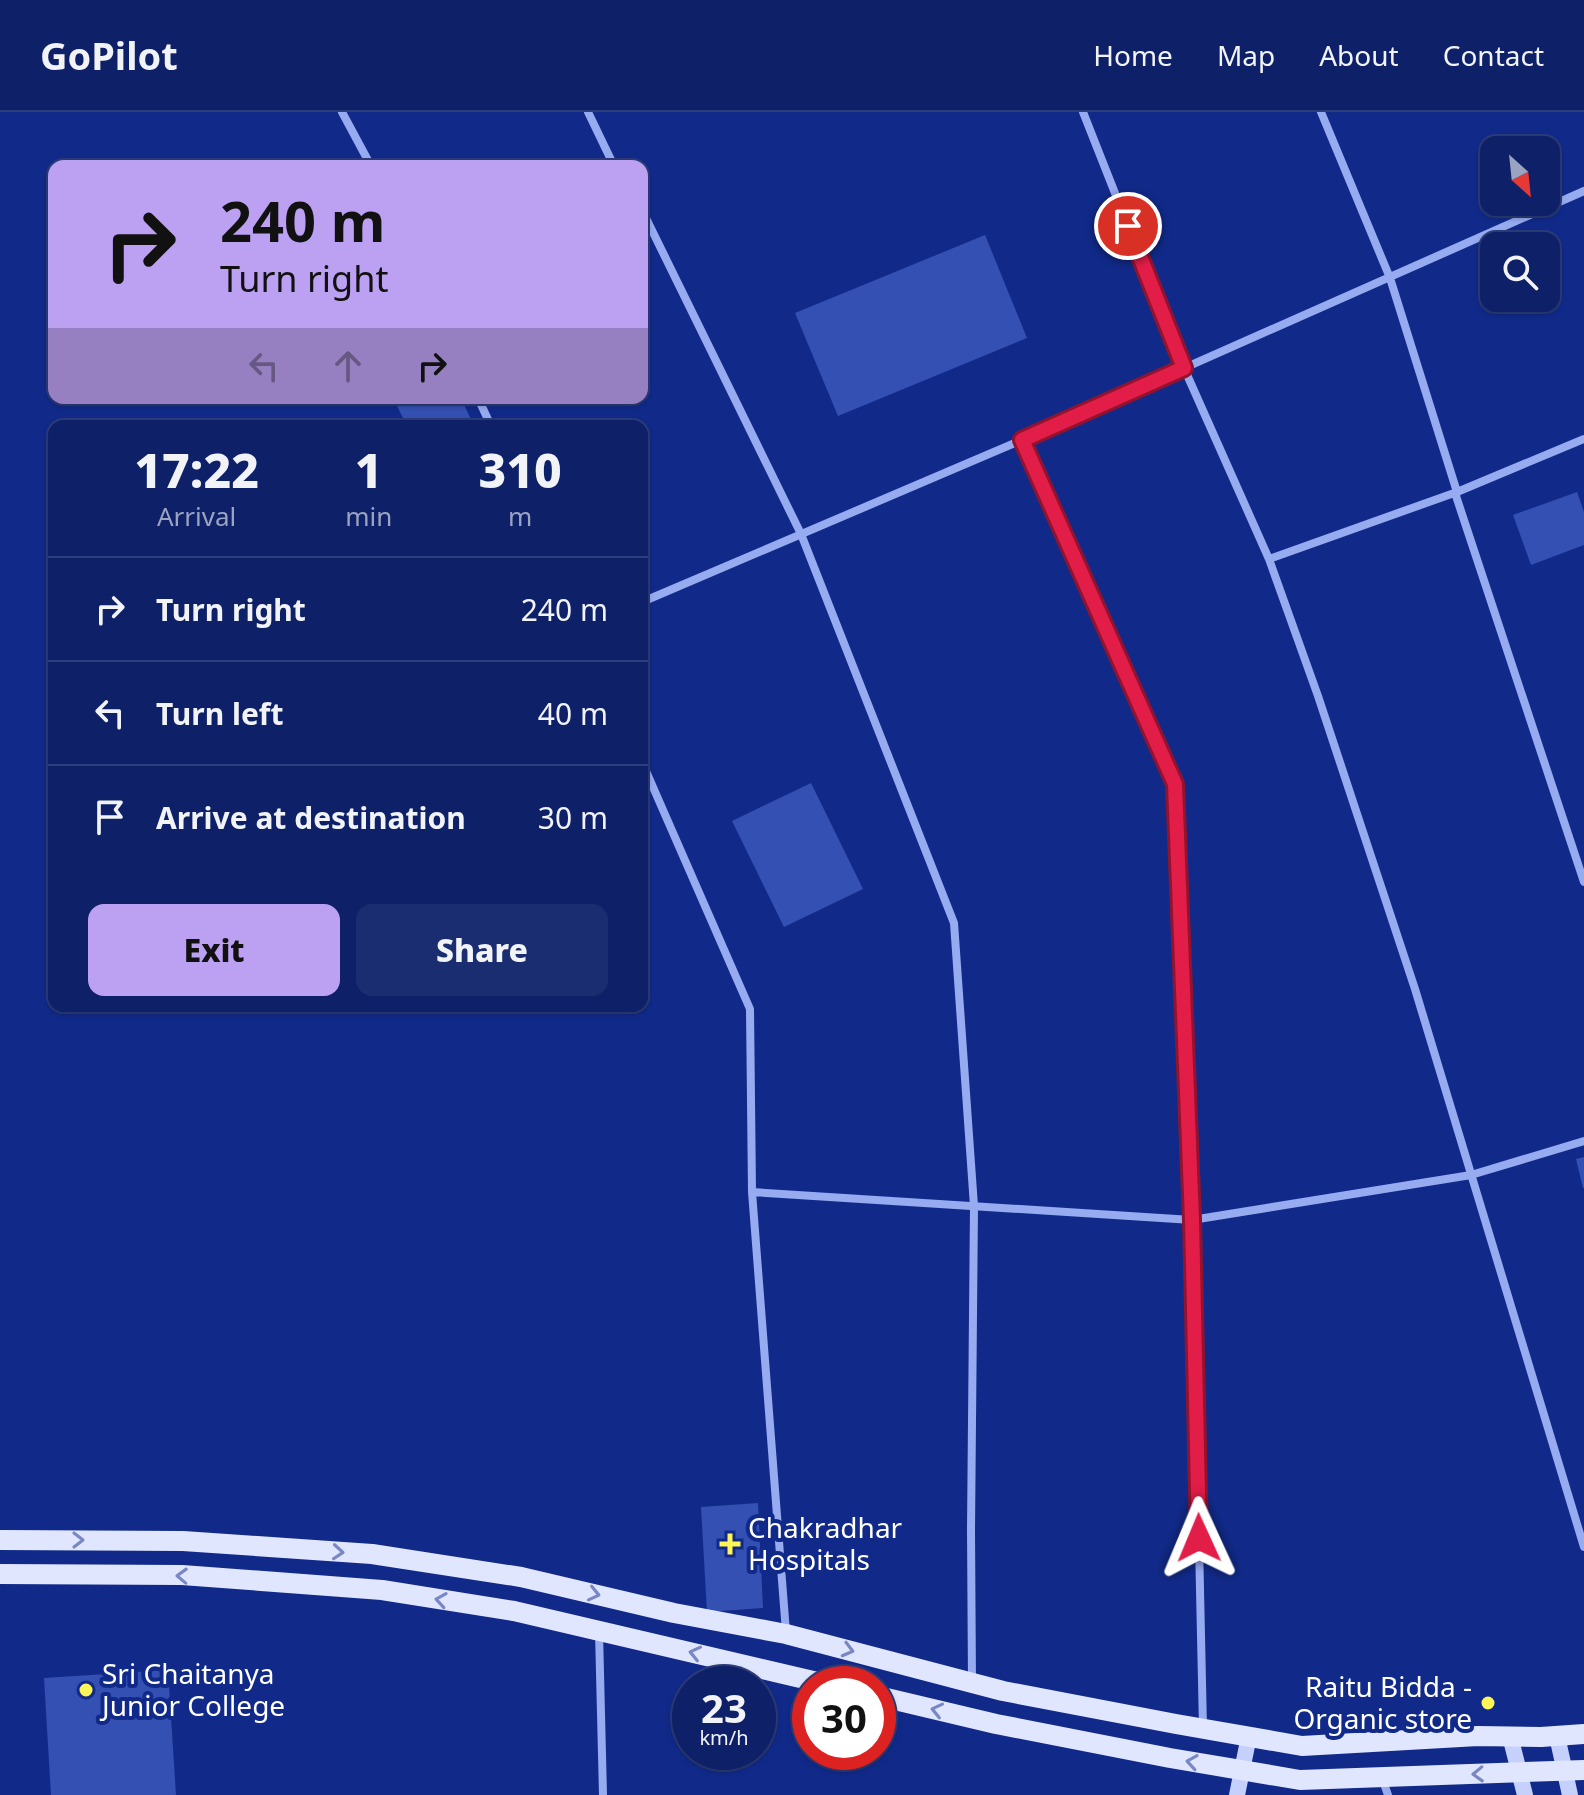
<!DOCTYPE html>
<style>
body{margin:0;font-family:"Noto Sans",sans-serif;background:#1b2d71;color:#f1f3f6;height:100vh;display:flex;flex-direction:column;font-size:30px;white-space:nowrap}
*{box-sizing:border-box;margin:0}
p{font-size:26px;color:#9aa3c0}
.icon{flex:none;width:44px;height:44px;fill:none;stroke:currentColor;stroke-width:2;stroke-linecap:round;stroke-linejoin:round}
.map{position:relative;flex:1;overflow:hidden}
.drawer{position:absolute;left:48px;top:308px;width:600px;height:592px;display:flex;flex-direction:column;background:#0d2068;border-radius:16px;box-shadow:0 2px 6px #0004,0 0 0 2px #2d3e7c}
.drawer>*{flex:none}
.guide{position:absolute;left:48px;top:48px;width:600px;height:244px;border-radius:16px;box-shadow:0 2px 6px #0004,0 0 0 2px #2d3e7c;background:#bca0f2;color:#111;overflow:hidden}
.needle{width:52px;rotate:153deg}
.fabs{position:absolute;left:1480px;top:24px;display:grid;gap:16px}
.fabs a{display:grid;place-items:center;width:80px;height:80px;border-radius:16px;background:#0d2068;box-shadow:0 2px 6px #0004,0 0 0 2px #2d3e7c;font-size:40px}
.speed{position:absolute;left:672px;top:1554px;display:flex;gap:16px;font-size:40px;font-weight:700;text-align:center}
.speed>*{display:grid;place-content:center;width:104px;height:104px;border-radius:50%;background:#0d2068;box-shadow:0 2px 6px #0004,0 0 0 2px #2d3e7c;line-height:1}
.speed small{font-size:20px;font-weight:400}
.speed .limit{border:12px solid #d22;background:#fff;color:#111}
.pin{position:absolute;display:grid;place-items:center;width:68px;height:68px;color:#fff;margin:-34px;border:4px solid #fff;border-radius:50%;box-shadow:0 2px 8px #0007}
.me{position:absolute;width:88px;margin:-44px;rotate:359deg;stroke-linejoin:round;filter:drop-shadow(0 0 6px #0008)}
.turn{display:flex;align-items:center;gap:28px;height:168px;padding:0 40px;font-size:36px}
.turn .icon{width:104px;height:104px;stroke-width:2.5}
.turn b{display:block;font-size:56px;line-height:68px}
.lanes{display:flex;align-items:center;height:76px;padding:0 40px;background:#0003;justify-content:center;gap:40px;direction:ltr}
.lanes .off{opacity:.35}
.eta{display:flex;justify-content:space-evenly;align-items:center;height:136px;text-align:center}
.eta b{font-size:48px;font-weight:800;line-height:56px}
.button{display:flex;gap:16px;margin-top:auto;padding:16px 40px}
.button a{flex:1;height:92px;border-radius:16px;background:#bca0f2;color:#111;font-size:32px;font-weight:800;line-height:92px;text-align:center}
.button a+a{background:#1b2d71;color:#f1f3f6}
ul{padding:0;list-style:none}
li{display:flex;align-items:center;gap:24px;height:104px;padding:0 40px;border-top:2px solid #2d3e7c}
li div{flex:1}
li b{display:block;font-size:30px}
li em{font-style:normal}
header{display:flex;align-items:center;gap:48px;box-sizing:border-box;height:112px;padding:0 40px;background:#0d2068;border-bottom:2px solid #2d3e7c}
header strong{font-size:38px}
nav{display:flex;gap:44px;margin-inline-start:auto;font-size:28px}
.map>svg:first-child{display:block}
.building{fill:#3450b2}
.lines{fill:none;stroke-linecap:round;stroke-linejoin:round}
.street{stroke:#97abf1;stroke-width:8}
.secondary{stroke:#c5d0fc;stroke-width:16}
.primary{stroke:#e1e6ff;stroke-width:20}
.oneway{stroke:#7988c4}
.route-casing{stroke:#92132f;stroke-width:20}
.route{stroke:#e11d48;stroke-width:14}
.poi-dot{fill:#fff557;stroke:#112a8a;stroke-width:3}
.labels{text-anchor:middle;stroke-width:8;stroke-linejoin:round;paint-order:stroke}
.poi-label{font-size:28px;fill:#fff;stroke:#112a8a;text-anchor:start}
</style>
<header>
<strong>GoPilot</strong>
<nav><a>Home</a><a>Map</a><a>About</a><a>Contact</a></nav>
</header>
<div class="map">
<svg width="1584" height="1683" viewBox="0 0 1584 1683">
<rect width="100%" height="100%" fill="#112a8a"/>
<path class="building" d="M985,123l42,103 -189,78 -43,-103z
M393,286h68l13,28h-67z
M1577,380l7,20v33l-53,20 -18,-50z
M811,671l52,106 -79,38 -52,-106z
M1584,1045v31h-1l-7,-29z
M758,1391l5,105 -56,4 -6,-105z
M168,1558l8,125h-125l-7,-117z"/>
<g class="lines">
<path class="street" d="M342,0l29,54
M588,0l26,54
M1083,0l101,256 85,191 49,137 97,293 169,558
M1321,0l69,166 67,214 -1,4 128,386
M642,98l159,324 153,389 20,283 -3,324 1,153
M478,286l13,28
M1022,328l153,344 17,436 11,508
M1269,447l188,-67 127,-53
M642,490l380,-162 562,-249
M642,650l108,247 2,183
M599,1520l4,163
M786,1520l-34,-440 440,28 279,-45 113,-34
M1382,1666l6,17"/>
<path class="secondary" d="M1510,1624l15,59
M1557,1624l13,59
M1237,1683l12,-59"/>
<path class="primary" d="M0,1428l183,1 189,13 149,23 153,36 112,21 217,57 173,33 126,22 176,-10 63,1 43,-3
M0,1462l182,1 200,15 132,21 312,73
M878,1584l118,28 174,34 130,22 284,-10"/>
</g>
<defs><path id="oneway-chevron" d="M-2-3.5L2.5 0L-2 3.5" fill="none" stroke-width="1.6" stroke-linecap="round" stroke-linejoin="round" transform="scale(2)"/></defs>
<g class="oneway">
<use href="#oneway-chevron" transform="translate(78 1428)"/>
<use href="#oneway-chevron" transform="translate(338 1440) rotate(4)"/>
<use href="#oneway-chevron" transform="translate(182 1464) rotate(-178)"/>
<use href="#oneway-chevron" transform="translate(594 1482) rotate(13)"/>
<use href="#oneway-chevron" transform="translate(441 1488) rotate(-171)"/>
<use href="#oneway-chevron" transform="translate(848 1538) rotate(15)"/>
<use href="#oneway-chevron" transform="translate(695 1541) rotate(-167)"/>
<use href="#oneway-chevron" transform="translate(937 1598) rotate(-167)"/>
<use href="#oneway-chevron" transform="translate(1192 1650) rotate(-171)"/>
<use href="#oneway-chevron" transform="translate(1478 1662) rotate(178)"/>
</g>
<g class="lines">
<g class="route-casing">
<path id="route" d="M1128,114l56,142 -162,72 153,344 17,436 7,318"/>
</g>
<use href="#route" class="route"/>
</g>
<g class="poi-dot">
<path d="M726 1420h8v8h8v8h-8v8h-8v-8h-8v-8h8z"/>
<circle cx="86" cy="1578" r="8"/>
<circle cx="1488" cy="1591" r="8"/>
</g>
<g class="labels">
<g class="poi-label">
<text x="748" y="1426">Chakradhar<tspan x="748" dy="32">Hospitals</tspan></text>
<text x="102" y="1572">Sri Chaitanya<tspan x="102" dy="32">Junior College</tspan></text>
<text x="1472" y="1585" text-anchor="end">Raitu Bidda -<tspan x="1472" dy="32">Organic store</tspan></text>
</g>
</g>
</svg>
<div class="fabs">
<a><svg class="needle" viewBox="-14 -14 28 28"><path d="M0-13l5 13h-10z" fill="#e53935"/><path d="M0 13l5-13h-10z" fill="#9aa3c0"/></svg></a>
<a><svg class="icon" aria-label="search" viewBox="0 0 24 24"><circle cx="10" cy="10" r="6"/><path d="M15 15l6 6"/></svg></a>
</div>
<div class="speed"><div>23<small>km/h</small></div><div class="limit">30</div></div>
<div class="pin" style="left:1128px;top:114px;background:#d93025"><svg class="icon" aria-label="arrive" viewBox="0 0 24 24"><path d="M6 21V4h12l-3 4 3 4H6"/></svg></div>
<svg class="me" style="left:1199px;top:1426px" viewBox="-20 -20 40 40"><path d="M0-17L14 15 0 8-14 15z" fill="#e11d48" stroke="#fff" stroke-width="4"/></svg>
<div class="guide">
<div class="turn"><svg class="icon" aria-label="right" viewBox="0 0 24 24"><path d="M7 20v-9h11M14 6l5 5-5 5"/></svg><div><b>240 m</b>Turn right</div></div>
<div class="lanes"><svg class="icon off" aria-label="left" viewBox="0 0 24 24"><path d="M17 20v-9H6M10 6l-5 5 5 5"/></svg><svg class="icon off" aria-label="ahead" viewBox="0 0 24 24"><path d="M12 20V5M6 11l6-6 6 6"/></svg><svg class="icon" aria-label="right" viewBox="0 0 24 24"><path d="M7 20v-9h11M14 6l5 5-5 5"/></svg></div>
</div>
<section class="drawer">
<div class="eta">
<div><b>17:22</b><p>Arrival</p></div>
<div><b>1</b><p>min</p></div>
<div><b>310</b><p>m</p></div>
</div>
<ul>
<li><svg class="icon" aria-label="right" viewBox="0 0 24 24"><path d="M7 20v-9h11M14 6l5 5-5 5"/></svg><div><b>Turn right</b></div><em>240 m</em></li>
<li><svg class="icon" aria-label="left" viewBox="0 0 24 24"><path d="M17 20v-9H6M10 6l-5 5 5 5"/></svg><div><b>Turn left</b></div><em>40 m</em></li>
<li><svg class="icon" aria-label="arrive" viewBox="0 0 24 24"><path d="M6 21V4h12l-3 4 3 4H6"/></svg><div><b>Arrive at destination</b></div><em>30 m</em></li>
</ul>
<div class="button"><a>Exit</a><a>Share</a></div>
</section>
</div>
